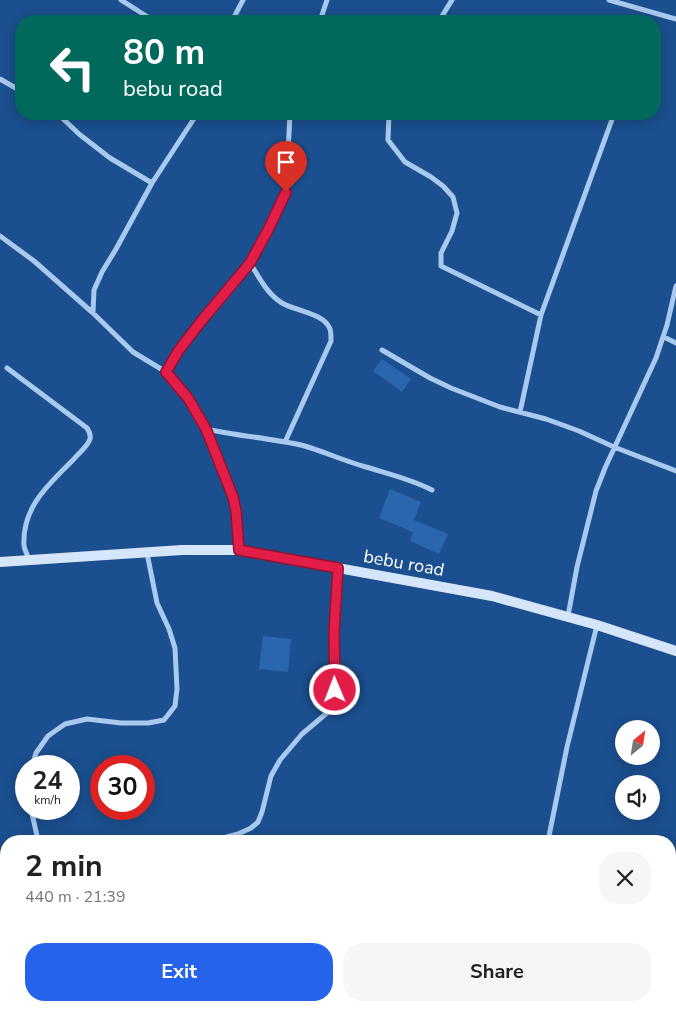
<!DOCTYPE html>
<meta charset="utf-8">
<style>
body{margin:0;font-family:"Nunito Sans",sans-serif;background:#f6f6f6;color:#202124;height:100vh;display:flex;flex-direction:column;font-size:19px;white-space:nowrap}
*{box-sizing:border-box;margin:0}
p{font-size:16px;color:#757577}
.icon{flex:none;width:28px;height:28px;fill:none;stroke:currentColor;stroke-width:2;stroke-linecap:round;stroke-linejoin:round}
.map{position:relative;flex:1;overflow:hidden}
.drawer{position:absolute;left:0px;top:835px;width:676px;height:176px;display:flex;flex-direction:column;background:#fff;border-radius:20px 20px 0 0;box-shadow:0 2px 12px #0003}
.drawer>*{flex:none}
.top-card{position:absolute;left:15px;top:15px;width:646px;height:105px;border-radius:20px;box-shadow:0 2px 12px #0003;background:#00695c;color:#fff;overflow:hidden}
.needle{width:32px;rotate:30deg}
.tools{position:absolute;left:615px;top:720px;display:grid;gap:10px}
.tools a{display:grid;place-items:center;width:45px;height:45px;border-radius:50%;background:#fff;box-shadow:0 2px 12px #0003;font-size:25px}
.speed{position:absolute;left:15px;top:755px;display:flex;gap:10px;font-size:25px;font-weight:700;text-align:center}
.speed>*{display:grid;place-content:center;width:65px;height:65px;border-radius:50%;background:#fff;box-shadow:0 2px 12px #0003;line-height:1}
.speed small{font-size:12px;font-weight:400}
.speed .limit{border:8px solid #d22;background:#fff;color:#111}
.pin{position:absolute;display:grid;place-items:center;width:42px;height:42px;color:#fff;margin:-51px -21px;border-radius:50% 50% 50% 0;rotate:-45deg;box-shadow:0 0 5px #0007}
.pin .icon{rotate:45deg}
.me{position:absolute;width:55px;margin:-28px;rotate:359deg;stroke-linejoin:round;filter:drop-shadow(0 0 4px #0008)}
.turn{display:flex;align-items:center;gap:18px;height:105px;padding:0 25px;font-size:22px}
.turn .icon{width:65px;height:65px;stroke-width:2.5}
.turn b{display:block;font-size:35px;line-height:42px}
.round{display:grid;place-items:center;flex:none;width:52px;height:52px;border-radius:20px;background:#f6f6f6}
.summary{display:flex;align-items:center;justify-content:space-between;height:85px;padding:0 25px}
h1{font-size:30px;font-weight:700;line-height:38px}
.cta{display:flex;gap:10px;margin-top:auto;padding:10px 25px}
.cta a{flex:1;height:58px;border-radius:20px;background:#2563eb;color:#fff;font-size:20px;font-weight:700;line-height:58px;text-align:center}
.cta a+a{background:#f6f6f6;color:#202124}
.map>svg:first-child{display:block}
.building{fill:#2a66ad}
.lines{fill:none;stroke-linecap:round;stroke-linejoin:round}
.street{stroke:#a9c9ee;stroke-width:5}
.secondary{stroke:#d6e6fa;stroke-width:10}
.route-casing{stroke:#92132f;stroke-width:12}
.route{stroke:#e11d48;stroke-width:9}
.labels{text-anchor:middle;stroke-width:5;stroke-linejoin:round;paint-order:stroke}
.street-label{font-size:18px;fill:#fff;stroke:#1b4f8f}
</style>
<div class="map">
<svg width="676" height="1011" viewBox="0 0 676 1011">
<rect width="100%" height="100%" fill="#1b4f8f"/>
<path class="building" d="M382,359l29,20 -9,13 -29,-21z
M390,489l31,13 -7,18 34,14 -9,20 -29,-13 3,-9 -34,-14z
M263,636l28,3 -3,33 -29,-3z"/>
<g class="lines">
<path class="street" d="M121,0l33,21
M609,0l67,19
M232,21l11,-21
M320,21l7,-21
M439,21l13,-21
M0,79l21,12
M58,114l21,20 31,24 42,25
M275,114l14,4
M389,114l-1,26 17,22 26,15 12,9 10,11 4,16 -5,18 -11,22v13l100,49
M0,236l34,25 59,52 40,39 33,20
M250,263c9,14 17,31 32,40 13,8 42,10 48,26 1,3 1,9 1,12l-46,101
M93,313l1,-23 8,-18 14,-23 36,-66 45,-69
M664,337l12,6
M382,350l48,28 21,10 49,19 46,12 33,12 35,16 62,24
M7,368l80,60c2,3 4,7 3,11 -2,7 -12,15 -17,21 -24,24 -51,47 -49,85 0,5 4,10 5,15
M520,412l21,-97 73,-201
M206,429c31,7 63,9 95,16 22,6 43,16 65,22 23,7 45,12 66,23
M239,550l-3,-39 -3,-14 -27,-68 -18,-31 -22,-26 13,-22 35,-46 36,-41 18,-33 18,-38 4,-78
M568,616l9,-49 19,-76 9,-23 51,-110 11,-33 9,-39
M32,766l4,-13 12,-17 17,-12 22,-5 34,4h27l16,-3 11,-14 2,-17 -2,-41 -6,-19 -12,-26 -10,-50
M31,809l6,27 4,5
M212,841l26,-7 13,-6 7,-6 4,-10 9,-36 9,-16 22,-26 25,-21 6,-9 2,-15 -1,-57 4,-64
M548,841l19,-94 30,-122
M0,968l6,-3
M179,1011v-6
M520,1011l1,-6"/>
<path class="secondary" d="M0,562l182,-12h57l253,46 105,29 79,26"/>
</g>
<g class="lines">
<g class="route-casing">
<path id="route" d="M286,192l-18,38 -18,33 -47,56 -24,31 -13,22 22,26 18,31 27,68 3,14 3,39 99,18 -4,64 1,58"/>
</g>
<use href="#route" class="route"/>
</g>
<g class="labels">
<g class="street-label">
<text transform="translate(404 563) rotate(10)" y="6">bebu road</text>
</g>
</g>
</svg>
<div class="tools">
<a><svg class="needle" viewBox="-14 -14 28 28"><path d="M0-13l5 13h-10z" fill="#e53935"/><path d="M0 13l5-13h-10z" fill="#757577"/></svg></a>
<a><svg class="icon" aria-label="sound" viewBox="0 0 24 24"><path d="M4 9h4l5-4v14l-5-4H4zM17 9q2 3 0 6"/></svg></a>
</div>
<div class="speed"><div>24<small>km/h</small></div><div class="limit">30</div></div>
<div class="pin" style="left:286px;top:192px;background:#d93025"><svg class="icon" aria-label="arrive" viewBox="0 0 24 24"><path d="M6 21V4h12l-3 4 3 4H6"/></svg></div>
<svg class="me" style="left:335px;top:690px" viewBox="-20 -20 40 40"><circle r="17" fill="#e11d48" stroke="#fff" stroke-width="3"/><path d="M0-11L8 9 0 5-8 9z" fill="#fff"/></svg>
<div class="top-card">
<div class="turn"><svg class="icon" aria-label="left" viewBox="0 0 24 24"><path d="M17 20v-9H6M10 6l-5 5 5 5"/></svg><div><b>80 m</b>bebu road</div></div>
</div>
<section class="drawer">
<div class="summary"><div><h1>2 min</h1><p>440 m · 21:39</p></div><a class="round"><svg class="icon" aria-label="close" viewBox="0 0 24 24"><path d="M6 6l12 12M18 6L6 18"/></svg></a></div>
<div class="cta"><a>Exit</a><a>Share</a></div>
</section>
</div>
